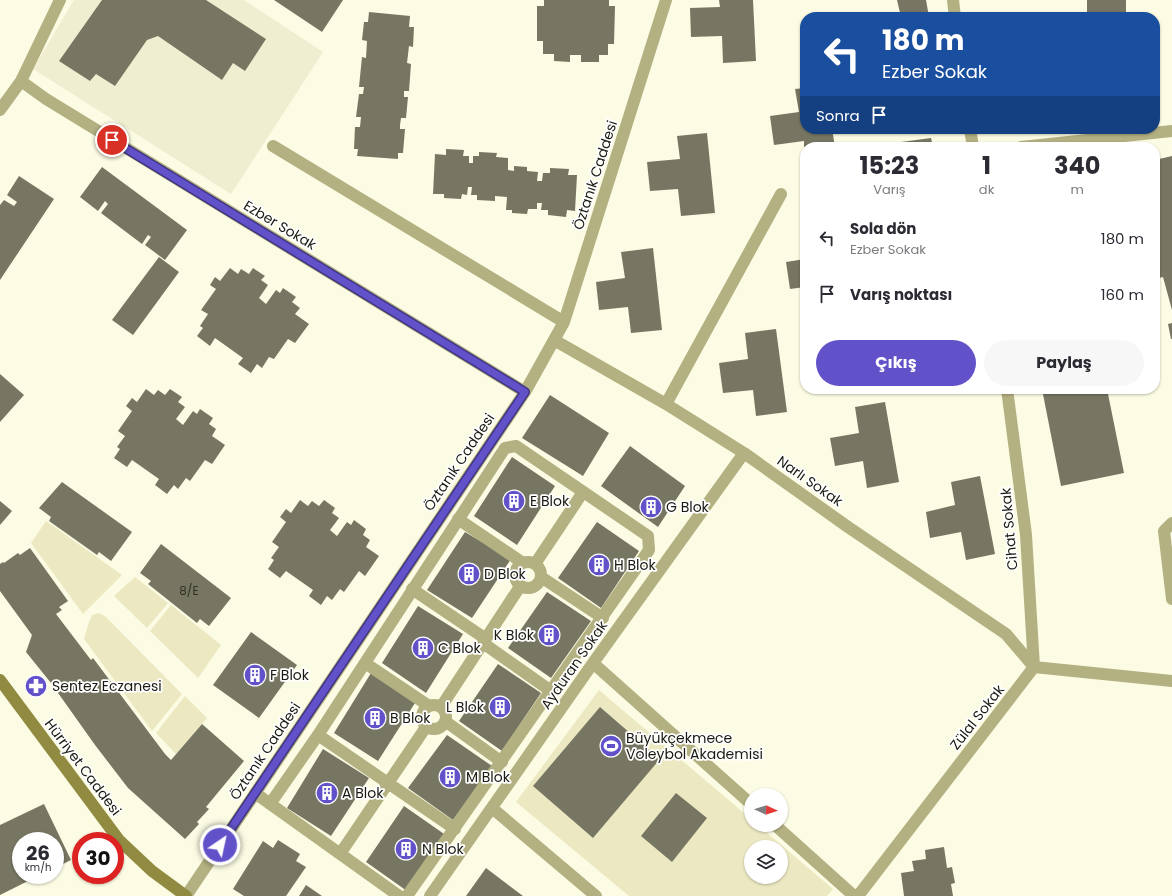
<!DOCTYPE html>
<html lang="tr">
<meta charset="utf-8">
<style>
body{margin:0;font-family:Poppins,sans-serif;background:#f7f7f7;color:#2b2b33;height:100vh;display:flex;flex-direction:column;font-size:15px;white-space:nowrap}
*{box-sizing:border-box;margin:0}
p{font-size:13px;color:#7c7c81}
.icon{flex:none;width:22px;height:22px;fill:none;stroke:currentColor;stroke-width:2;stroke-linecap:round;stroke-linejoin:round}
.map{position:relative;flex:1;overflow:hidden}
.side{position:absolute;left:800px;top:142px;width:360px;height:252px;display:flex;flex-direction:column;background:#fff;border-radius:16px;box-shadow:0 1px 3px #0004}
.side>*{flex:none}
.guide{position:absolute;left:800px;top:12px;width:360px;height:122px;border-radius:16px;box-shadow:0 1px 3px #0004;background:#1a4fa0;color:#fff;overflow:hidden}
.needle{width:26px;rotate:93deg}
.tools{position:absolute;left:744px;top:788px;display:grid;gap:8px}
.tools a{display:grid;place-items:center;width:44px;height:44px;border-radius:50%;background:#fff;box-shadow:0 1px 3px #0004;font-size:20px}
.speed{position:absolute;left:12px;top:832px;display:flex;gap:8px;font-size:20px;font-weight:700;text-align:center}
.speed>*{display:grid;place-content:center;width:52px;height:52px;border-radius:50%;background:#fff;box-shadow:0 1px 3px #0004;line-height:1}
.speed small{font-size:10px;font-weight:400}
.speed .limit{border:6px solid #d22;background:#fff;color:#111}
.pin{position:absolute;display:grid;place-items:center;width:34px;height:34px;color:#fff;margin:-17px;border:2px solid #fff;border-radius:50%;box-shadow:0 1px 4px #0007}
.me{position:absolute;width:44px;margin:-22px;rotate:34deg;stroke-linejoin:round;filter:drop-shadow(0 0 3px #0008)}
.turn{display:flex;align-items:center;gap:14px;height:84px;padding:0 16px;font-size:18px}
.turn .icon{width:52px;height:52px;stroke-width:2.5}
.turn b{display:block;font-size:28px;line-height:34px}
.then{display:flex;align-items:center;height:38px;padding:0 16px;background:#0003;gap:8px;font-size:15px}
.eta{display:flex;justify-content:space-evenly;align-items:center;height:68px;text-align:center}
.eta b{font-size:24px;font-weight:700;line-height:28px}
.action{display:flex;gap:8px;margin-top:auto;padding:8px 16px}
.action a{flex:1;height:46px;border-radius:24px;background:#6252ca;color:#fff;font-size:16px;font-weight:700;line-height:46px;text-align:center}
.action a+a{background:#f7f7f7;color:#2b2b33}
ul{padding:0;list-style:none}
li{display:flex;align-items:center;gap:12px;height:56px;padding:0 16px}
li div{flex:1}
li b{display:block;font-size:15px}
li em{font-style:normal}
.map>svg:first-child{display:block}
.built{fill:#f0eed0}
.green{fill:#ece9c2;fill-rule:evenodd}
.building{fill:#777662}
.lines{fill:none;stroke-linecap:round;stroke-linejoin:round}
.minor{stroke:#b3b081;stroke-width:12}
.secondary{stroke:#918b42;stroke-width:12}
.route-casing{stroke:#403583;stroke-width:10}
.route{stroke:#6252ca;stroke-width:7}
.labels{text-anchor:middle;stroke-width:3.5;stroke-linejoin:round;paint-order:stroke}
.number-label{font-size:12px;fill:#313126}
.street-label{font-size:14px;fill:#1a1a12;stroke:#fff}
.poi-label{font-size:14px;fill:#1a1a12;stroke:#fff;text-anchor:start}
</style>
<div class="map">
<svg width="1172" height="896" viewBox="0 0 1172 896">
<rect width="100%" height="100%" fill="#fcfbe3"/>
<path class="built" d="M74,0h170l79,52 -92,142 -198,-125z"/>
<path class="green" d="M46,521l76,54 -39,39 -52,-71z
M135,577l33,26 -21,25 -33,-32z
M171,605l50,40 -23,33 -48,-47z
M99,613l7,4 76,77 -30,37 -68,-92 4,-14 4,-10z
M599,690l152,129v6h7l75,64 -6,7h-198l-113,-94zM751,847h30v30h-30z
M185,696l22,22 -31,36 -20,-21z"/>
<path class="building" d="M102,0h104l60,39 -21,32 -12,-8 -11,17 -64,-44 -11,4 -32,46 -19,-12 -6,7 -31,-20z
M274,0h69l-21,32z
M544,0h65v6h6l-1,38h-6v11h-9v7h-18v-7h-11v7l-16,-1v-7h-11v-13h-6v-35h7z
M719,0h34l3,61 -33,2 -1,-27 -31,1 -1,-29 30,-1z
M897,0h29l3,17h-28z
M1087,0h39v17h-39z
M369,12l41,4 -1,11h5l-1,20 -4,-1 -2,17 4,1 -2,27h-5v6h4l-2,21h-5l-1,7v4h5l-2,24h-5v6l-41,-3 1,-7h-4l1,-22h5l1,-10h-5l3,-23h4l1,-7h-5l3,-30 4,1 1,-17 -5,-1 2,-18h4z
M805,88v41h27l3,18h-31v-6l-30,4 -4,-29 29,-4 -4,-23z
M707,133l8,80 -34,3 -3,-27 -28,2 -3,-29 33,-3 -3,-23z
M931,138l2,9h-32v-5z
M446,149l18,1 -1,6h6v7h4v-7h6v-4l18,1 -1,4 12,1v12l6,1v-5l13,1v4l11,1 -1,9h5l1,-8h7v-5l19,1 -1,6h9l-2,36 -8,-1 -1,7 -18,-2v-5h-7l1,-7h-5v6h-9l-1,5 -15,-1v-3h-6l1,-13 -12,-1v5l-18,-1v-5h-6l1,-8h-4l-1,8 -5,-1 -1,5 -17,-1v-4h-11l2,-40 11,1z
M1172,156v154l-9,-33 -8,2v-119z
M102,167l85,63 -22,30 -20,-15 6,-8 -3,-2 -6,9 -41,-31 7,-9 -3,-3 -7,10 -18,-14z
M19,176l35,23 -54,81v-75l4,-5 10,6 3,-4 -10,-7z
M653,248l9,82 -31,3 -3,-26 -29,3 -3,-28 29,-4 -4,-26z
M159,257l20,15 -46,63 -21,-15z
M805,259v28l-15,2 -4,-27z
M230,268l8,6 3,-5 8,5 4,-6 12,8 -4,4 7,5 -9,13 7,6 10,-14 4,3 3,-5 13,9 -4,5 8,6 -5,6 14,10 -14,19 -7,-4 -14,20 -5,-2 -7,11 -5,-4 -6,9 -13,-9 5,-6 -28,-20 -5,8 -13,-10 6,-8 -3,-2 8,-12 -7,-4 15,-21 -6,-4 5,-8 5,4z
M1172,323v16h-1l-3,-15z
M776,329l11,83 -31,4 -3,-26 -30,3 -4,-30 29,-4 -3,-26z
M0,374l24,21 -24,27z
M146,389l8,6 4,-5 7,5 5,-6 12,8 -4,5 7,5 -9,12 7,6 10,-14 4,3 3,-5 13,9 -4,6 7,5 -4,7 13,9 -13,19 -7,-4 -15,21 -4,-3 -8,11 -4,-4 -7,9 -12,-9 4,-6 -27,-19 -5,7 -13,-9 6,-9 -3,-2 8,-11 -7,-5 14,-20 -6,-5 6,-8 5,4z
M1042,389h65l17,84 -63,13z
M550,395l59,38 -26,43 -61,-38z
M885,402l14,80 -32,6 -4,-27 -28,5 -5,-28 29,-5 -4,-26z
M630,446l55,40 -27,41 -57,-41z
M512,457l43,29 -38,59 -43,-29z
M980,476l15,78 -29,6 -5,-28 -31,6 -4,-26 29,-7 -4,-23z
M62,482l70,50 -21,29 -12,-9 -2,3 -48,-34 2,-4 -12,-9z
M300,500l8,6 4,-5 7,5 5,-6 11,8 -3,5 7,5 -9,12 7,6 10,-14 4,3 3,-5 12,9 -3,6 7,5 -4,7 13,9 -14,20 -6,-5 -15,21 -4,-3 -8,11 -5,-4 -6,9 -12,-9 4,-6 -27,-19 -6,7 -12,-9 6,-9 -3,-2 8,-11 -7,-5 14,-20 -6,-5 6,-8 5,4z
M0,501l12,10 -12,14z
M597,522l42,29 -38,57 -43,-30z
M465,532l46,27 -39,59 -45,-28z
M161,544l70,54 -22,28 -9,-7 -3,4 -49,-39 3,-3 -11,-8z
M30,548l38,53 -9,6 3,3 -6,4 35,46 2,-2 72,96 6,6 31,-36 42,37 -38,46 3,2 -12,13 2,2 -14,15 -57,-51 -33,-43 -44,-62 -25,-31 6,-17 -32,-44v-27l3,-2 1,1 14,-10 2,2z
M547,592l44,29 -40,57 -43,-30z
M418,606l45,28 -37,59 -44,-30z
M251,632l46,33 -38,53 -46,-33z
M498,664l43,29 -39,58 -43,-30z
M371,673l44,30 -37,58 -44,-28z
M600,707l60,52 -67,79 -60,-52z
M447,735l45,31 -39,54 -45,-32z
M323,749l46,29 -38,58 -44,-28z
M676,793l31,25 -35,44 -31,-26z
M44,804l27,56 -16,8v-27h-34v34h19l-40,20v-70z
M404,806l43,30 -40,55 -41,-29z
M278,840l22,14 -4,7 10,6 -20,29h-42l-11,-7 30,-48 10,7z
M944,847l3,21 5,-1 3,16 -4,1 2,12h-49l-3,-23 13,-2 -2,-10 14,-2 -1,-9z
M486,868l37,28h-57z
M306,885l16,11h-23z"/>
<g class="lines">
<path class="minor" d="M953,0l2,17
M21,81l25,18 479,293
M0,110l21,-29 39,-81
M970,129l3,18
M273,146l291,176
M1021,147l151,-16
M554,340l112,64 78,49 104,74 158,107 28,33
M1007,389l19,146 8,132
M666,404l115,-210
M458,519l65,44
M1172,523l-8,8 8,68
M515 575a13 13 0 1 1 26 0a13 13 0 1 1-26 0Z
M535,564l48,-72
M541,577l62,41
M412,589l74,50
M483,643l68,48
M365,663l64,43
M593,663l158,141
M1034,667l138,14
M422 717a12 12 0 1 1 24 0a12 12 0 1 1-24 0Z
M441,707l80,-122
M445,721l57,41
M318,735l137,94
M255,793l144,103
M270,804l48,-69 187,-287 11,-2 132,90 1,14 -242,346
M492,808l104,88
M775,825l79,71
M340,854l86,-127
M186,896l339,-504 39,-70 102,-322
M430,896l163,-233 151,-210
M858,896l176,-229"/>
<path class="secondary" d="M0,680l119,160 33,31 34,25"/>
</g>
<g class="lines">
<g class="route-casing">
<path id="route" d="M112,140l413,252 -305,453"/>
</g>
<use href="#route" class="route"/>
</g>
<defs>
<g id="building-disc" transform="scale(1.15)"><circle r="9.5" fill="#6252ca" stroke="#fff"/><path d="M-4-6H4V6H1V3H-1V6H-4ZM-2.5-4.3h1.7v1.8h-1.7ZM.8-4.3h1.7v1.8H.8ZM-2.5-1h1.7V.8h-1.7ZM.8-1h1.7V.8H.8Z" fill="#fff"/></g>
<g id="pharmacy-disc" transform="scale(1.15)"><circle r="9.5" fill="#6252ca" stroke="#fff"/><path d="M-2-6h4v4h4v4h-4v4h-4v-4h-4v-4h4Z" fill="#fff"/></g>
<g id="stadium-disc" transform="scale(1.15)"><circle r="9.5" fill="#6252ca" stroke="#fff"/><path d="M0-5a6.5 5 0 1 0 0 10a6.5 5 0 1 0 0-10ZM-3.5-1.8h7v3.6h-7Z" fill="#fff"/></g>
</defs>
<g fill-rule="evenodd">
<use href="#building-disc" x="514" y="501"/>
<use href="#building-disc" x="651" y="507"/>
<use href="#building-disc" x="599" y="565"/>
<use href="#building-disc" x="469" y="574"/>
<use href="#building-disc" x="549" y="635"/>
<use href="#building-disc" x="423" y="648"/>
<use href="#building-disc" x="255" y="675"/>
<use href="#pharmacy-disc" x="36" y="686"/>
<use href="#building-disc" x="500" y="707"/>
<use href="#building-disc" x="375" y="718"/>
<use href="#stadium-disc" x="611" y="746"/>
<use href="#building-disc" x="450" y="777"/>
<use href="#building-disc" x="327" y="793"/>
<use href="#building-disc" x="406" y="849"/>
</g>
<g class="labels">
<g class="number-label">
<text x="189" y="595">8/E</text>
</g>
<g class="street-label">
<text transform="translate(595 175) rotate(-72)" y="5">Öztanık Caddesi</text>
<text transform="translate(280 225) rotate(31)" y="5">Ezber Sokak</text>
<text transform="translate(459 462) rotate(-56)" y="5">Öztanık Caddesi</text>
<text transform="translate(810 481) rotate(35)" y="5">Narlı Sokak</text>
<text transform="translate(1009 529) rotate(-95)" y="5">Cihat Sokak</text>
<text transform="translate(574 665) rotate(-55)" y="5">Ayduran Sokak</text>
<text transform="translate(977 717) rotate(-52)" y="5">Zülal Sokak</text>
<text transform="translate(265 751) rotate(-56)" y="5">Öztanık Caddesi</text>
<text transform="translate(83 767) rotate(53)" y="5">Hürriyet Caddesi</text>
</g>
<g class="poi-label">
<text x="530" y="506">E Blok</text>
<text x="666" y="512">G Blok</text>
<text x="614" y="570">H Blok</text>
<text x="484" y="579">D Blok</text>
<text x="534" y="640" text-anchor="end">K Blok</text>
<text x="438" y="653">C Blok</text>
<text x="270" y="680">F Blok</text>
<text x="52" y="691">Sentez Eczanesi</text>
<text x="484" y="712" text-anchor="end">L Blok</text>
<text x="390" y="723">B Blok</text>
<text x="626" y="743">Büyükçekmece<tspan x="626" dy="16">Voleybol Akademisi</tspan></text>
<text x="466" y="782">M Blok</text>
<text x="342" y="798">A Blok</text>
<text x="422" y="854">N Blok</text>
</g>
</g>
</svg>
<div class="tools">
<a><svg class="needle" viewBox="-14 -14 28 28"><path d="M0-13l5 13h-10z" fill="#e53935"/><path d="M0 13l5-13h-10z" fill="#7c7c81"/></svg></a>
<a><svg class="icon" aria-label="layers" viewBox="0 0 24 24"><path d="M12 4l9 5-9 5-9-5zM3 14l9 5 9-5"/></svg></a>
</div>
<div class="speed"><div>26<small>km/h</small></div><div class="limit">30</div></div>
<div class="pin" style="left:112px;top:140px;background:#d93025"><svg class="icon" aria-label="arrive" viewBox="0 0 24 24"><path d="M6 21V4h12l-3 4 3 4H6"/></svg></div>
<svg class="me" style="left:220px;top:845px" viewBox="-20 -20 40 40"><circle r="17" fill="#6252ca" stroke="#fff" stroke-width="3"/><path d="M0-11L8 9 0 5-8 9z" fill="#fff"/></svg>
<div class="guide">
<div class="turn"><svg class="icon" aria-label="left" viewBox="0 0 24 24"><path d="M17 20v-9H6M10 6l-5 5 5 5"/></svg><div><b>180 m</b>Ezber Sokak</div></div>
<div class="then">Sonra<svg class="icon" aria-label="arrive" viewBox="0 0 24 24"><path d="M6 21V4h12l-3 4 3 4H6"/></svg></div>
</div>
<section class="side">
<div class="eta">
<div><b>15:23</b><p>Varış</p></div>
<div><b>1</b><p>dk</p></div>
<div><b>340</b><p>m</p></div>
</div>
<ul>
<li><svg class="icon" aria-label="left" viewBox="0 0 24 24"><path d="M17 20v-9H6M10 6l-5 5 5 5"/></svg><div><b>Sola dön</b><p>Ezber Sokak</p></div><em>180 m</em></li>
<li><svg class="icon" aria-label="arrive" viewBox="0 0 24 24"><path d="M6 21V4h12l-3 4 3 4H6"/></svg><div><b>Varış noktası</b></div><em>160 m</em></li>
</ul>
<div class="action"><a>Çıkış</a><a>Paylaş</a></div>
</section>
</div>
